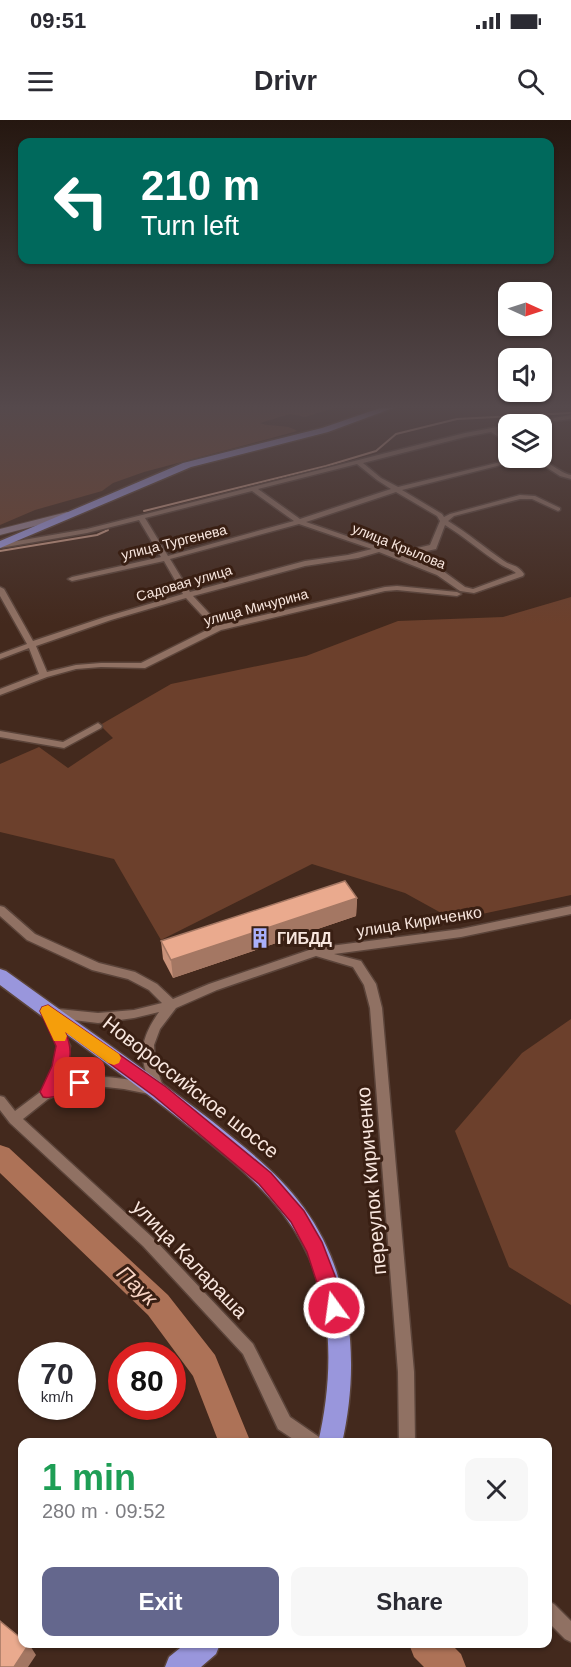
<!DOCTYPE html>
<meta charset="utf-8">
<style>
body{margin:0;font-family:Helvetica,sans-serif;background:#f7f7f7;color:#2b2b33;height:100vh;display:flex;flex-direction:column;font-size:22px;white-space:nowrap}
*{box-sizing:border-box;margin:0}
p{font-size:20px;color:#7c7c81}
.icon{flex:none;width:33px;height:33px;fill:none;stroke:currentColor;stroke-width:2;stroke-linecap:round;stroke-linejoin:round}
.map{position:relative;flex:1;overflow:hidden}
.panel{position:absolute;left:18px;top:1318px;width:534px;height:210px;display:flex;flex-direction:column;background:#fff;border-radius:12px;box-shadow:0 2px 4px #0004}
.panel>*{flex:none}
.hud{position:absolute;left:18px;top:18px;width:536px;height:126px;border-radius:12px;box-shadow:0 2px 4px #0004;background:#00695c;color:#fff;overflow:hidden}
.needle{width:39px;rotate:93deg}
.fabs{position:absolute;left:498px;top:162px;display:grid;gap:12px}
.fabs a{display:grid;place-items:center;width:54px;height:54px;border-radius:12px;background:#fff;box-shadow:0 2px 4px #0004;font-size:30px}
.speed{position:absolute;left:18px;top:1222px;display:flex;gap:12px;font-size:30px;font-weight:700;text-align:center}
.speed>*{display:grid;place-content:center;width:78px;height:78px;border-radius:50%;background:#fff;box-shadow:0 2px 4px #0004;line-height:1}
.speed small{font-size:15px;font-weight:400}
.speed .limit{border:9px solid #d22;background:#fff;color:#111}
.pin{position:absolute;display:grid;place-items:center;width:51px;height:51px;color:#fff;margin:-26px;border-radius:12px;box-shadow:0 3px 9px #0006}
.me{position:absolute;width:66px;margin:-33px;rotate:346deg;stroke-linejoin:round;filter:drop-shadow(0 0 4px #0008)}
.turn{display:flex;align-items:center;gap:21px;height:126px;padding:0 24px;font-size:27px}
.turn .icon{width:78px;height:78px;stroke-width:2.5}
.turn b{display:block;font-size:42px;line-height:51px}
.round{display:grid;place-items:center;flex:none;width:63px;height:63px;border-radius:12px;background:#f7f7f7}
.headline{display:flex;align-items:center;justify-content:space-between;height:102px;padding:0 24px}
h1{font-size:36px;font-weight:700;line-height:45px;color:#1e9e55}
.cta{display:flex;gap:12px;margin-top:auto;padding:12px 24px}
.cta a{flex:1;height:69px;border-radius:12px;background:#64678d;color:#fff;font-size:24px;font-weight:700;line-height:69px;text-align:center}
.cta a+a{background:#f7f7f7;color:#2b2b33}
.status{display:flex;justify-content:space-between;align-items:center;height:42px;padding:0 30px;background:#fff;direction:ltr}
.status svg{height:16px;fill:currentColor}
header{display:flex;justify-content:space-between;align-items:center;height:78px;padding:0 24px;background:#fff;font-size:27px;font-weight:700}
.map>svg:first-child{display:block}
.green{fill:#6c402c}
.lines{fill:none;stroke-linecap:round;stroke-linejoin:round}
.stream{stroke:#c49580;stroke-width:2}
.river{fill:#ad7257;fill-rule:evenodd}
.minor-casing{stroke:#5b443a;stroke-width:3}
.secondary-casing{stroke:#5b443a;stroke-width:2}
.trunk-casing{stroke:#5b443a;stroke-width:3}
.minor{fill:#907163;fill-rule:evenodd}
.secondary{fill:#937f91;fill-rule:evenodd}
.trunk{fill:#9996dc;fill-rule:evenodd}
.wall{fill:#c9927a}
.shaded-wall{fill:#a47763}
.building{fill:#eaaa8e;stroke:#a47763;stroke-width:1.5}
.route{fill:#e11d48;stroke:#92132f;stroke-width:1.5}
.slow{fill:#f59e0b}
.labels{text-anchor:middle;stroke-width:6;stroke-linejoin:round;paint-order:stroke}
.far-street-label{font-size:14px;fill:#f8e6de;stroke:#391f13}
.street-label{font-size:16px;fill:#f8e6de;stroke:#391f13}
.poi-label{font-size:16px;font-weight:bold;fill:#f8e6de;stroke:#391f13;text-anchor:start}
.near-street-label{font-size:20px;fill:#f8e6de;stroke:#391f13}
.near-water-label{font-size:21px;font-style:italic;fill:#f9d5c5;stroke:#391f13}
</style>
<div class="status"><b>09:51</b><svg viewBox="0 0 49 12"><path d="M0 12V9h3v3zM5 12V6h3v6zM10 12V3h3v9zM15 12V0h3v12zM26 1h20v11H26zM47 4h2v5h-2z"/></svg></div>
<header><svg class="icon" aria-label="menu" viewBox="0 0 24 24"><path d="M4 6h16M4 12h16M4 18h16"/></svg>Drivr<svg class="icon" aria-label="search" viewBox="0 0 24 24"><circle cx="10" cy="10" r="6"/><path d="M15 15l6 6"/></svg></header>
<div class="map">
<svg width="571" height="1547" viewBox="0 0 571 1547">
<rect width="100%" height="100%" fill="#43291d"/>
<path class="green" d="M0,288h334l-29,9 -15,-3 -30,9c13,5 25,0 37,8l-3,1 -150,40 -31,11 -11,8 -67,19 -35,15z
M571,477v298l-117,25 -49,-27 -93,-29 -151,76 -47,-81 -114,-27v-68l39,-17 29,21 45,-30 -13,-13 71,-41 135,-28 92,-35 105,-4z
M571,899v286l-62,-38 -54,-136 67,-78z"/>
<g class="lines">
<path class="stream" d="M144,391l182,-45 50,-15 20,-17 61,-15 114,-6
M0,431l97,-16 11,-5"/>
<path class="river" d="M0,1025l9,3 159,147 47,60 36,88h-32l-26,-67 -45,-61 -148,-142z
M409,1524h42l10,10 5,13h-42l-10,-10z"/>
<g class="minor-casing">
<path id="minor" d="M571,295v4l-41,5h-12z
M508,305v4l-11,2 11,8v4l-17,-11 -26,5 -102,26 18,15 17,9 119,-29h9l-1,1 -123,31 40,24 2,3 6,-3 70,-19 15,1 25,12v2l-2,1 -26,-12h-12l-66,17 -6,5c20,12 37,27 56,40 9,6 13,3 20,13l-1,2 -49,17 -14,-2 -23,-16 -58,-23 -21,6 -53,8 -112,30 27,29 165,-38 12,-1 60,6 4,2 -4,2 -60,-6 -12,1 -164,39 -76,38 -44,-1 -25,2 -29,8 -47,18v-6l39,-15 -10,-26 -29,11v-5l27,-10 -27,-48v-9l4,2 29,52 72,-24 78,-23 -19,-33 -92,20 -4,-2 4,-2 89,-20 -22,-37 -52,13 -87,15v-4l87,-15 378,-96zM357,344l20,16 14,9 -91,30 -42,-30zM252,371l42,30 -126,35 -23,-38zM396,372l41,24 3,5 -10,24 -34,8 -90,-31zM299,404l73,25 -24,6 -43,6 -115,31 -20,-33zM445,405c20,12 36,27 55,39 5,4 11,4 16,9l-43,16 -8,-2 -22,-16 -39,-15 32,-7zM186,478l27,29 -72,36h-40l-25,2 -29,7 -11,-26 75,-26z
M532,338c14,-1 25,14 39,17v4l-11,-3z
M98,603l4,3 -1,2 -37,20 -64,-11v-6l63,11z
M0,786l4,1 31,27 64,29 36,9 22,12 16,15 36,-15 106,-36 146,-19 110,-23v8l-110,23 -127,17 27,7 15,23 6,24 32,364 1,71h-16l-1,-71 -28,-364 -6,-23 -11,-18 -37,-11 -99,34 -41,18 -16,21 -6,16 1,19 9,25 -2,4 -13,1 -25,-5 -27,-3 -25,2 -24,11 -25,20 130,119 100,106 37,73 29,20 2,6h-22l-21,-14 -35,-75 -100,-108 -133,-123 -10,-13v-14l4,1 11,14 28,-21 11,-24 4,-20 -16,-34 2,-3 4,-1 50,5 36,-3 28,-7 -13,-13 -21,-11 -36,-9 -65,-30 -27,-24zM159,892c-18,26 -21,42 -9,72 -31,-7 -61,-11 -91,-2l7,-16 4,-20 -13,-28 41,5 36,-5z
M548,1481l6,3 17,17v21l-6,-3 -17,-17z"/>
</g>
<g class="secondary-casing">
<path id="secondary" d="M67,392l5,3 -2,2 -70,18v-6z"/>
</g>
<g class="trunk-casing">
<path id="trunk" d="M380,288h13l-65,24 -137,35 -191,81v-7l183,-78 139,-35z
M0,849l6,2c69,50 139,98 206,150 32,26 68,53 92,87 49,67 56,157 38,235h-24c15,-64 17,-140 -16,-200 -27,-50 -76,-87 -120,-122 -59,-47 -121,-90 -182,-136z
M185,1524h35l-4,10 -15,13h-36l4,-10z"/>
</g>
<use href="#minor" class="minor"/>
<use href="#secondary" class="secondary"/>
<use href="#trunk" class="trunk"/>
</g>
<path class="wall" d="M357,778l-1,18 -183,62 -10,-19 -2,-18z"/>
<path class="shaded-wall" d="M357,778l-1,18 -183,62 -2,-18z
M29,1524l7,11 -8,12h-14z"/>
<path class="building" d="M345,761l12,17 -186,62 -10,-19z
M0,1501l22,18v5h7l-15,23h-14z"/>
<linearGradient id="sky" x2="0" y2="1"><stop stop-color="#251710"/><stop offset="0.57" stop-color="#55494c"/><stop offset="1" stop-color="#55494c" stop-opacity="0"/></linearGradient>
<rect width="571" height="504" fill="url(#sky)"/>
<path class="route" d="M48,885l118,82 105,86 33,38 18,31 15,39 6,27 -2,6 -7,3 -7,-3 -20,-62 -16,-30 -32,-38 -105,-88 -89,-65c9,21 5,29 -3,49l18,-4 6,2 2,5 -2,4c-10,3 -35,13 -43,10l-3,-5 12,-26 4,-20 -16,-35 2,-4z"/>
<path class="slow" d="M48,885l71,49 2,4 -2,5 -5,2 -6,-2 -43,-31 2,4 -2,5h-11l-14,-30 2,-4z"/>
<defs>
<g id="building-bare" transform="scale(1.62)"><path d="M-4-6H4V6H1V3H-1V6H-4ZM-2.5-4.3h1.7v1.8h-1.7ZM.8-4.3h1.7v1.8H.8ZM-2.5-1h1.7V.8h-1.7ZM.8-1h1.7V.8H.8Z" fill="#aab0fb" stroke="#391f13" stroke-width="2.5" paint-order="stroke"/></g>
</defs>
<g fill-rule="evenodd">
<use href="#building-bare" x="260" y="818"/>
</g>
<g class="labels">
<g class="far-street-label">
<text transform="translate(174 422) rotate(-14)" y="5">улица Тургенева</text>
<text transform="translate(399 426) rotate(22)" y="5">улица Крылова</text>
<text transform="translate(184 463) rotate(-16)" y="5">Садовая улица</text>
<text transform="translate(256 487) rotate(-15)" y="5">улица Мичурина</text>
</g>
<g class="street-label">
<text transform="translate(419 801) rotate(-9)" y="6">улица Кириченко</text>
</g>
<g class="poi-label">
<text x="277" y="824">ГИБДД</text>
</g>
<g class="near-street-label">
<text transform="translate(191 967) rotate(38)" y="7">Новороссийское шоссе</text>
<text transform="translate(371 1061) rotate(-95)" y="7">переулок Кириченко</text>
<text transform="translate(190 1139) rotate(46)" y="7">улица Калараша</text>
</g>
<g class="near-water-label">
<text transform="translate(137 1166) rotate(44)" y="7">Паук</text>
</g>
</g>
</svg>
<div class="fabs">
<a><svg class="needle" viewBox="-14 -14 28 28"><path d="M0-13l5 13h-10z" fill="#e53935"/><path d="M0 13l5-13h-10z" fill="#7c7c81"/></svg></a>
<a><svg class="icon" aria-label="sound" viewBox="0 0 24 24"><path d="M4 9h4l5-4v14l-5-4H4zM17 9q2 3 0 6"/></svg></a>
<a><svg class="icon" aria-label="layers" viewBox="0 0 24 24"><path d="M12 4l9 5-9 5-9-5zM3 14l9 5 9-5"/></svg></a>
</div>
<div class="speed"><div>70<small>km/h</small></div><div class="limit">80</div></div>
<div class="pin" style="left:80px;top:963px;background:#d93025"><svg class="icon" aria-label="arrive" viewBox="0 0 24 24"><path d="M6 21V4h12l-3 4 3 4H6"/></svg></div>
<svg class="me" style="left:334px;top:1188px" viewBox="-20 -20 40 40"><circle r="17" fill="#e11d48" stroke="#fff" stroke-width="3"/><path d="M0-11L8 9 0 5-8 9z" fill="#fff"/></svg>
<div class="hud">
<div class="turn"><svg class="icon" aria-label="left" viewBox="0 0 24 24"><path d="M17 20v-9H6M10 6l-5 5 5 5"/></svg><div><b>210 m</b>Turn left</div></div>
</div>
<section class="panel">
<div class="headline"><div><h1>1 min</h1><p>280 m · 09:52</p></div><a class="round"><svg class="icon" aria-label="close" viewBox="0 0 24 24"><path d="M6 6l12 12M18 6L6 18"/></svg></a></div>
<div class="cta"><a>Exit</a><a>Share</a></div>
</section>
</div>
